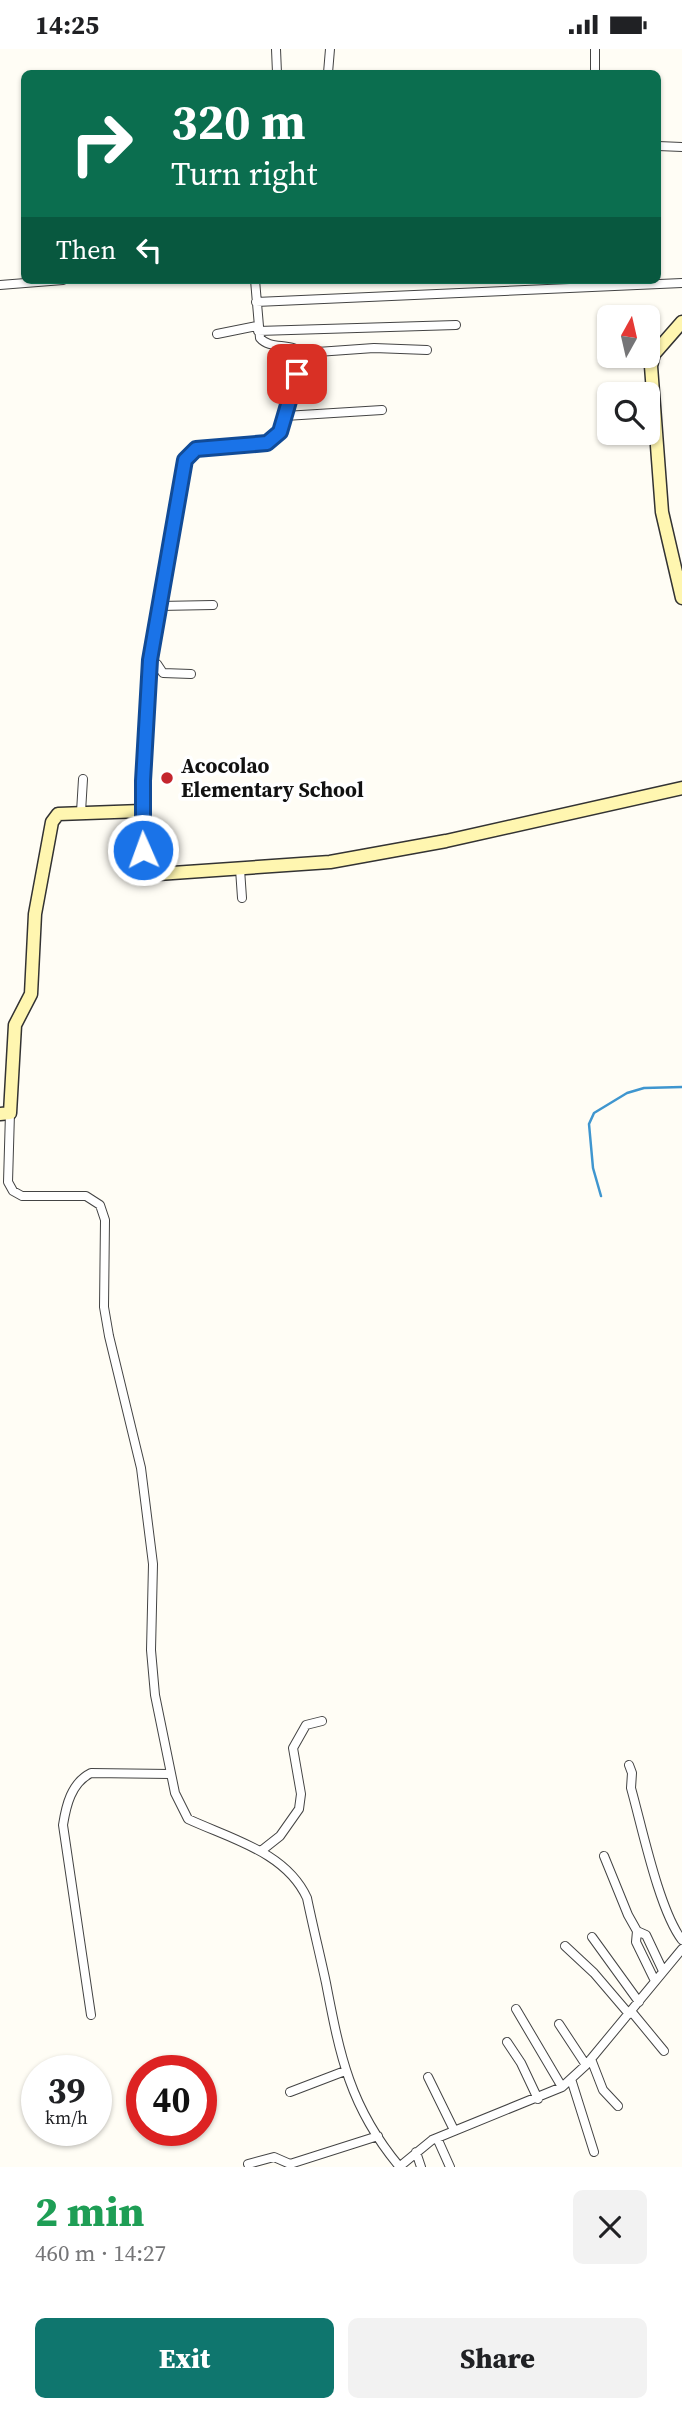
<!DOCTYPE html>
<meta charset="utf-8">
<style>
body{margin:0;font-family:"Source Serif 4",serif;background:#f2f2f2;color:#202124;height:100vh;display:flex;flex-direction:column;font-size:26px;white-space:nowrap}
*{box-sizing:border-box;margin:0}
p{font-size:23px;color:#757577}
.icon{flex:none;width:38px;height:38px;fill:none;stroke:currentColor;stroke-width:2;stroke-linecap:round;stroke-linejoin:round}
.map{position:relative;height:2118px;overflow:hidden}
.details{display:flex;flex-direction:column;background:#fff;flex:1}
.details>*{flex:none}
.banner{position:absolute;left:21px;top:21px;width:640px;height:214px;border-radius:10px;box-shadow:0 2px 5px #0004;background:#0b6e4f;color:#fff;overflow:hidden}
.needle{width:46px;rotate:8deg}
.buttons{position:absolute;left:597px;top:256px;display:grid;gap:14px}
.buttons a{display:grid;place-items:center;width:63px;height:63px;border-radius:10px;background:#fff;box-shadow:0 2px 5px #0004;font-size:35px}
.speed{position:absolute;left:21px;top:2006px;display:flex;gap:14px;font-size:35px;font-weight:700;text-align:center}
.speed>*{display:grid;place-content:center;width:91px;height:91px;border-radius:50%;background:#fff;box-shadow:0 2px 5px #0004;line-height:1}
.speed small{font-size:18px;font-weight:400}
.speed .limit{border:10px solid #d22;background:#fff;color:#111}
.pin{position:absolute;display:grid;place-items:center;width:60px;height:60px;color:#fff;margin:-30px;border-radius:14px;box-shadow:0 4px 10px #0006}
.me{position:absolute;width:77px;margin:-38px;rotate:358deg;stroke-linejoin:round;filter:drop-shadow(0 0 5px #0008)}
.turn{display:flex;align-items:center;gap:24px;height:147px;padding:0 35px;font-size:32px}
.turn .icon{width:91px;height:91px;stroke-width:2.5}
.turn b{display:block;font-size:49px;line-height:60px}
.then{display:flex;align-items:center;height:66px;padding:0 35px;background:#0003;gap:14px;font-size:26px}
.round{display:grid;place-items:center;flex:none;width:74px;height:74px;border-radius:10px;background:#f2f2f2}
.summary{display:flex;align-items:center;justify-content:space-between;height:119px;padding:0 35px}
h1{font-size:42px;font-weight:800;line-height:52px;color:#1e9e55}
.button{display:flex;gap:14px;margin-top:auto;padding:14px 35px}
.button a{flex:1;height:80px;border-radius:10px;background:#0f766e;color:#fff;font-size:28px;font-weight:800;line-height:80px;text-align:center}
.button a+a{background:#f2f2f2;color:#202124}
.status{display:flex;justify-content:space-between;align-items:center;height:49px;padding:0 35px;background:#fff;direction:ltr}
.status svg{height:19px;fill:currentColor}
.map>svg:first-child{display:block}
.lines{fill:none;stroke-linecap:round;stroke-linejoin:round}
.stream{stroke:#3f96cf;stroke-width:2.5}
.street-casing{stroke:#444;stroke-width:10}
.secondary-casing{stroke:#333;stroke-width:15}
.street{stroke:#fff;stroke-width:8}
.secondary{stroke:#fff6b0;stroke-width:12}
.route-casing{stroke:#114b97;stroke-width:18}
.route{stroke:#1a73e8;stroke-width:12}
.poi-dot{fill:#c4262e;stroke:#fff;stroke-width:2.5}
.labels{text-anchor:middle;stroke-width:7;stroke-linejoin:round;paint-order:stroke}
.poi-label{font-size:21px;font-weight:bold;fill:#111;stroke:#fff;text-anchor:start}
</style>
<div class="status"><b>14:25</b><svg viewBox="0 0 49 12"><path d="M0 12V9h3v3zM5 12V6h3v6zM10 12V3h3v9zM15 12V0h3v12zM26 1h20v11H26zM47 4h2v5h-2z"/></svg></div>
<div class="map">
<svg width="682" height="2118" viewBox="0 0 682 2118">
<rect width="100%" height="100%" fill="#fffdf5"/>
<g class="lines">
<path class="stream" d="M601,1147l-8,-28 -4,-44 5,-11 33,-20 17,-5 38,-1"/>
<g class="street-casing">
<path id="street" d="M276,0l1,24
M595,0v24
M328,24l2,-24
M658,97l24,1
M0,236l63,-5
M256,253l426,-19
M258,282l198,-6
M217,285l40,-8
M303,304l71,-5 53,2
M285,367l97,-6
M159,557l54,-1
M150,611l7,4 6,9 28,1
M142,762l8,-151 35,-200 11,-11 71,-6 13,-11 23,-79c-13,-11 -33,-3 -43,-15l-5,-58
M81,763l2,-33
M240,820l2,29
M10,1064l-2,69 5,9 9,5h64l14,9 5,15 -1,87 5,29 32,132 12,96 -2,86 4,45 20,98 13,26c43,20 98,33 119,79 6,29 13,57 19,85 14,73 24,124 73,183
M629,1716l3,8 -1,15c11,39 28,122 51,152
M261,1802l19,-15 19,-27 2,-15 -8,-46 13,-23 16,-4
M604,1807l24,59 9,16 9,4 17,36
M637,1882l-1,11 19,39
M592,1888l47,65
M565,1897l29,27 35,41
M516,1960l46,78
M631,1962l33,40
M91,1966l-28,-190c3,-19 8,-42 28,-52l79,1
M559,1975l27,41
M507,1993l14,21 17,36
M591,2010l12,31 15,16
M428,2028l26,53
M571,2030l23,73
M290,2043l55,-21
M437,2089l13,29
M416,2103l5,15
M248,2115l26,-7 16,7 88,-28
M399,2118l33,-27 130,-53 24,-22 96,-116"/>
</g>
<g class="secondary-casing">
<path id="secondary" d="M682,273l-28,32 -3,12 11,146 20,86
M0,1065l10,-1 5,-88 16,-31 4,-80 17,-92 6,-8 84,-3 1,39 6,22 9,2 172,-12 116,-21 236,-53"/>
</g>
<use href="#street" class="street"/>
<use href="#secondary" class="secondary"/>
</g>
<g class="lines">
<g class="route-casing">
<path id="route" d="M143,801v-69l7,-121 35,-200 11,-11 71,-6 13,-11 17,-58"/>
</g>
<use href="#route" class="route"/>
</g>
<circle class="poi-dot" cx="167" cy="729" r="7"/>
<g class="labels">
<g class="poi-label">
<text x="181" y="724">Acocolao<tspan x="181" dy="24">Elementary School</tspan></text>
</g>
</g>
</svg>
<div class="buttons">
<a><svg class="needle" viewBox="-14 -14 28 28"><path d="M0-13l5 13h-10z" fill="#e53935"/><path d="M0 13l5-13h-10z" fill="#757577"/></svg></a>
<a><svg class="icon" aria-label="search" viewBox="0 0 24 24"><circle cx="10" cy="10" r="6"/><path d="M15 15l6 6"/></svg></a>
</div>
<div class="speed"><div>39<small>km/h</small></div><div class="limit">40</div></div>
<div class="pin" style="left:297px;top:325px;background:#d93025"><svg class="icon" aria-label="arrive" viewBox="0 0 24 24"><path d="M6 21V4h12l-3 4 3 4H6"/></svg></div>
<svg class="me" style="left:143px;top:801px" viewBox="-20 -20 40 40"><circle r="17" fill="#1a73e8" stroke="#fff" stroke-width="3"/><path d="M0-11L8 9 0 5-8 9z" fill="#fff"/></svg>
<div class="banner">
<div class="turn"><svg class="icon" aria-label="right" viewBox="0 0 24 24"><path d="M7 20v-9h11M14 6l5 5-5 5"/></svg><div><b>320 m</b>Turn right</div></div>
<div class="then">Then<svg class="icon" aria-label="left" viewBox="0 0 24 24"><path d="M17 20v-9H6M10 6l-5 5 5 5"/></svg></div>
</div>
</div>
<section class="details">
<div class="summary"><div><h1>2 min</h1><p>460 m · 14:27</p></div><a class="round"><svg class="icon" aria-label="close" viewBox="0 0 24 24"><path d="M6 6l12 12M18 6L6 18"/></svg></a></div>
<div class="button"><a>Exit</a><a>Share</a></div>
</section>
